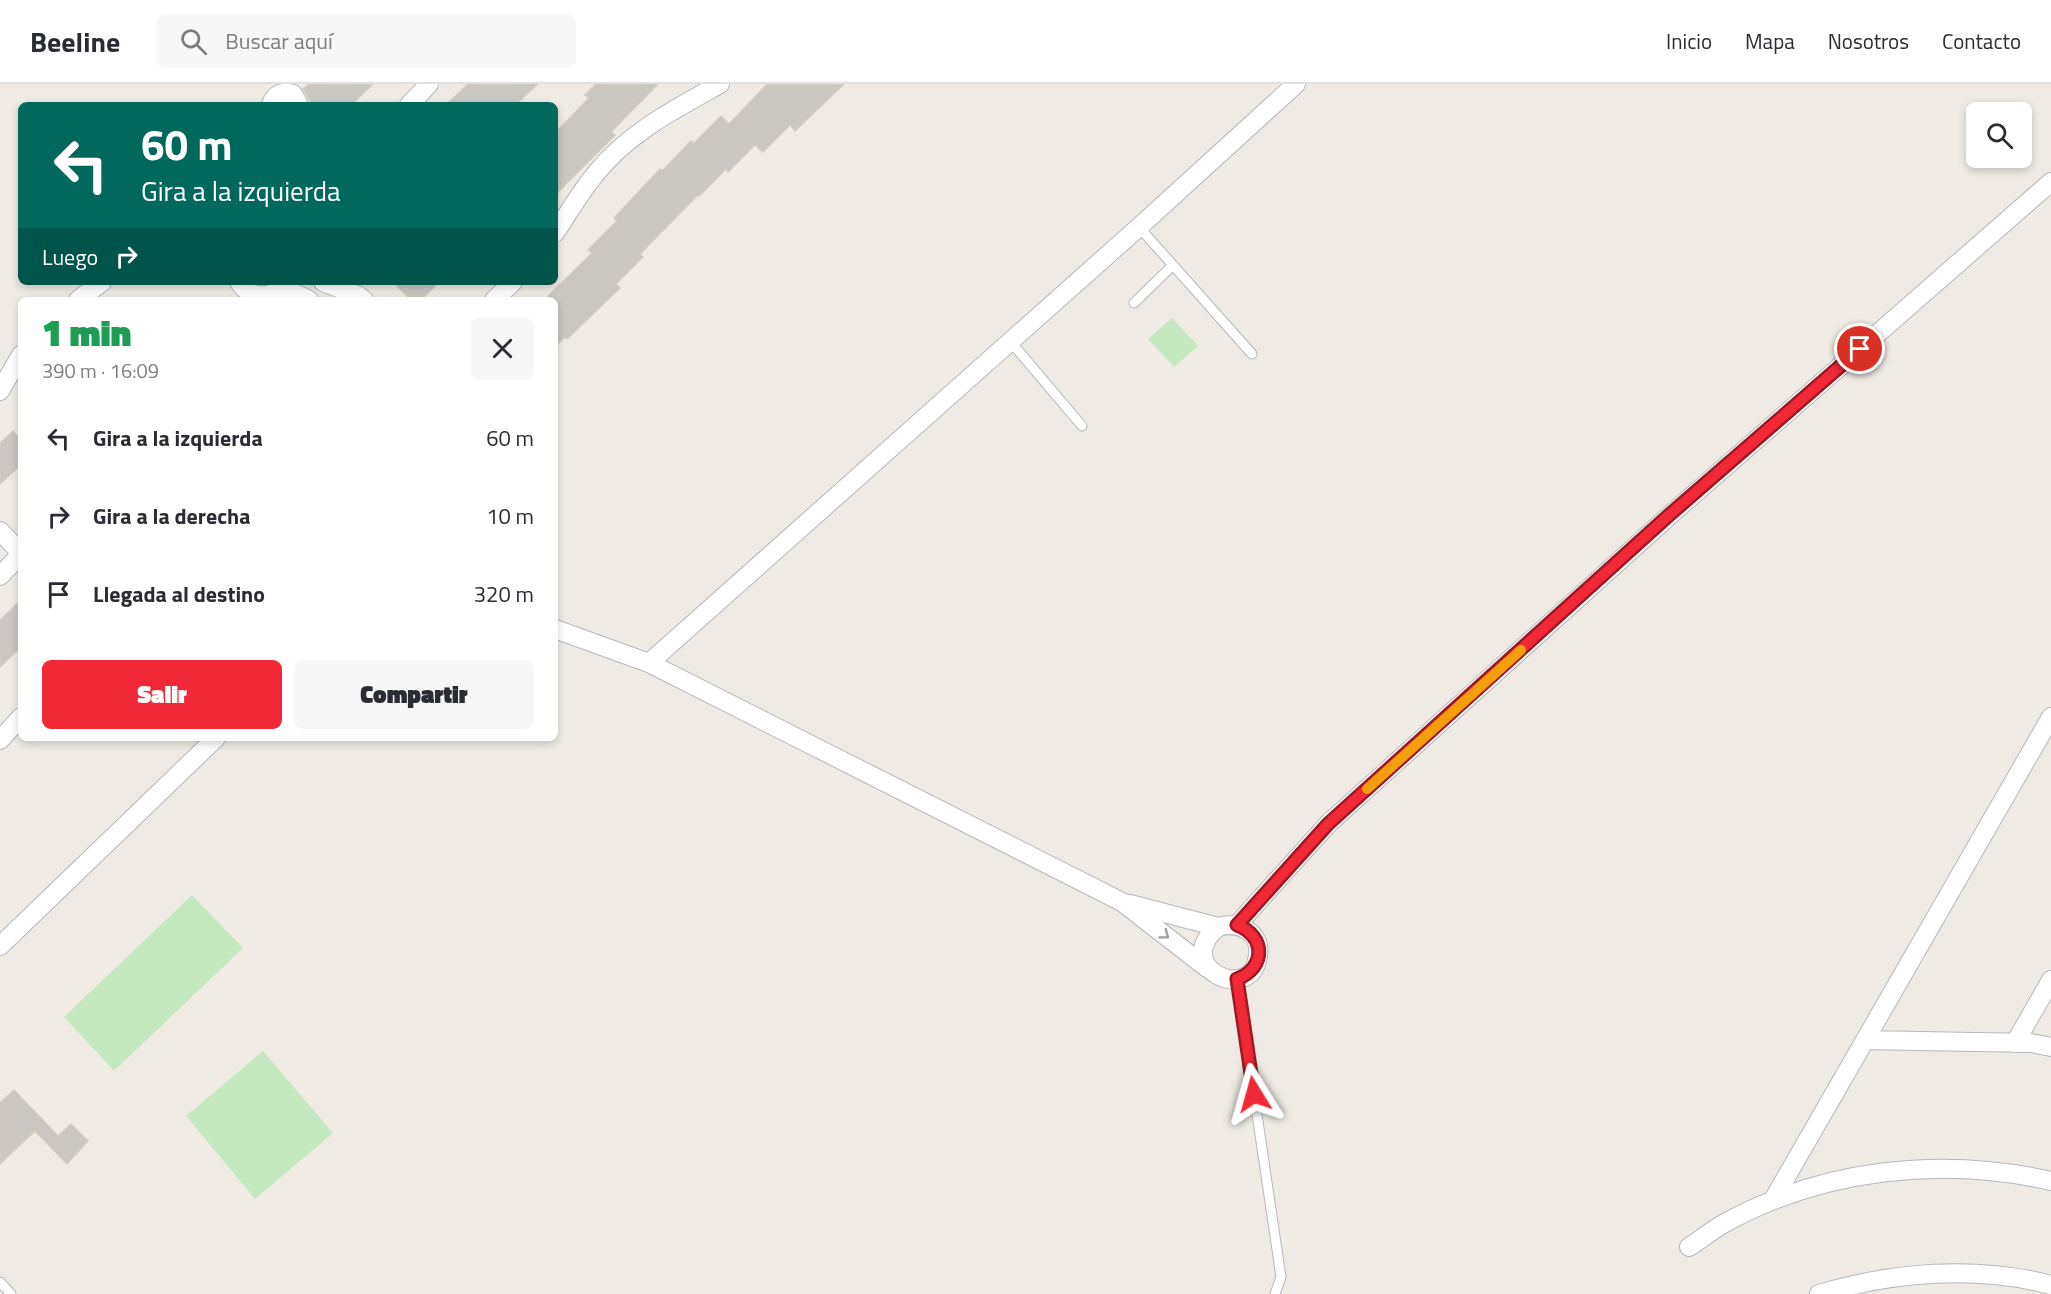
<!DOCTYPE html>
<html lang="es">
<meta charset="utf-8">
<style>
body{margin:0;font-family:"Titillium Web",sans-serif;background:#f7f7f7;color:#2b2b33;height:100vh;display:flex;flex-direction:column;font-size:22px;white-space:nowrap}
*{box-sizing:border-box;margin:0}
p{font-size:20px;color:#7c7c81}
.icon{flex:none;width:33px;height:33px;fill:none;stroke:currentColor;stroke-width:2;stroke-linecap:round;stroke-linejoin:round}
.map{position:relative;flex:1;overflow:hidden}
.sheet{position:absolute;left:18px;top:213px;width:540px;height:444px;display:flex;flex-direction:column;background:#fff;border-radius:9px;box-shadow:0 3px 9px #0003}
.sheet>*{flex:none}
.guide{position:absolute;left:18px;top:18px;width:540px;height:183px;border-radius:9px;box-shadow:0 3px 9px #0003;background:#00695c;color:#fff;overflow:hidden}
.controls{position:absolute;left:1966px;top:18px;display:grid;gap:12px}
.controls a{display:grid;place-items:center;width:66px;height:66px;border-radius:9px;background:#fff;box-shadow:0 3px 9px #0003;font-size:30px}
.pin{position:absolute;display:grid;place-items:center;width:51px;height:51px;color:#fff;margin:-26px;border:3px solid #fff;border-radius:50%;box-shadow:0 2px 6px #0007}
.me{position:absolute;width:66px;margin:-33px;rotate:352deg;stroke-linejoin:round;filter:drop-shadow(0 0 4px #0008)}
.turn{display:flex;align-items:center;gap:21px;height:126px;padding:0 24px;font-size:27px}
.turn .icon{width:78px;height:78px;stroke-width:2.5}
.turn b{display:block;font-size:42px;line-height:51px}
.then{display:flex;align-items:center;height:57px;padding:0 24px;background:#0003;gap:12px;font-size:22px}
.round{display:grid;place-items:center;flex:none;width:63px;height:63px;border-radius:9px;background:#f7f7f7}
.summary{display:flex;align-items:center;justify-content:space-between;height:102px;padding:0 24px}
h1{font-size:36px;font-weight:800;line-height:45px;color:#1e9e55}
.action{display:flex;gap:12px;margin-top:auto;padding:12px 24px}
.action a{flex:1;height:69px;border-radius:9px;background:#f12836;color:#fff;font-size:24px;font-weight:800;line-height:69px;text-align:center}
.action a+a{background:#f7f7f7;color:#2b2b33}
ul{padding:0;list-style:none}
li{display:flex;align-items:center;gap:18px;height:78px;padding:0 24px}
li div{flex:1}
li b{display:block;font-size:22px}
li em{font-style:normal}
header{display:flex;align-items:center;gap:36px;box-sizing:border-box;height:84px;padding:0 30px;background:#fff;border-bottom:2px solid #e1e1e2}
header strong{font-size:28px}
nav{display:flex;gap:33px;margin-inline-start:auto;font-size:21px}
.search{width:420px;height:54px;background:#f7f7f7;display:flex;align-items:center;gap:15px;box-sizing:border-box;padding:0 21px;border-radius:9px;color:#7c7c81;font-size:22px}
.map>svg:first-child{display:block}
.green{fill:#c5e8c0}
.building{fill:#cac6c1;stroke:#d4ccc2;stroke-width:1.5}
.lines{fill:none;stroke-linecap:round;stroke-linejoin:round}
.lane-casing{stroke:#b5b8bc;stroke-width:11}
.street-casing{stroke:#b5b8bc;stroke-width:20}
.lane{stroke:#fff;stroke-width:9}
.street{stroke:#fff;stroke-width:18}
.oneway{stroke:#9da1a3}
.route-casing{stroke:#9d1a23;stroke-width:15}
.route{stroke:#f12836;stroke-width:10}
.slow{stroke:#f59e0b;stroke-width:10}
</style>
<header>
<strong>Beeline</strong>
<div class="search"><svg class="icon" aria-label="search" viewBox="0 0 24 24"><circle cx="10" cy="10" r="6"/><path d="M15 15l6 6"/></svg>Buscar aquí</div>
<nav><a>Inicio</a><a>Mapa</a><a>Nosotros</a><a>Contacto</a></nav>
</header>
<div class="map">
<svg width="2051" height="1210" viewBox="0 0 2051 1210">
<rect width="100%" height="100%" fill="#efebe4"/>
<path class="green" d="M1172,234l26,28 -24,21 -26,-28z
M192,811l51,53 -129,123 -50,-54z
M263,967l70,82 -78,66 -69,-83z"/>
<path class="building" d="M309,0h64l-22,21h-38l-10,-16z
M468,0h70l-23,21h-69z
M596,0h62l-47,48 4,3 -60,60v-62l34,-35 -4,-3z
M767,0h77l-49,47 -5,-6 -27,27 -8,-7 -27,27 -2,-3 -27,27 -1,-1 -58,59 3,3 -27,27 4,4 -53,51 -2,-2 -10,10v-47h-11l48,-47 -4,-3 29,-29 -3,-3 46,-49 2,2 29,-30 3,2 27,-27 8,8z
M393,198h46l-18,18h-10z
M13,347l8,9v25l-21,19v-41z
M21,516v47l-21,20v-47z
M14,1006l44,46 13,-12 17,17 -21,23 -32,-33 -35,33v-61z"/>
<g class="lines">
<g class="lane-casing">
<path id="lane" d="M1139,143l113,127
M1134,219l39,-38
M1010,257l72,85
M1237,895l44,298 -6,17
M0,1198l11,12"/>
</g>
<g class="street-casing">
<path id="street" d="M271,21c3,-11 11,-14 22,-11l6,11
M409,21l20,-21
M555,149c14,-21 26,-42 42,-61 33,-40 78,-63 123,-88
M239,198c12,18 34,18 46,0
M323,198l36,14 5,4
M281,203l28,13
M78,216l24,-18
M494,216l19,-18
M0,307l21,-36
M0,447l21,22
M0,492l21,-22
M555,545l94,34 473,239 85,66
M649,579l490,-436 157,-143
M0,656l21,-23
M1130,820l88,23c19,-6 44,4 40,29 -7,50 -88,10 -40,-29
M1237,841l91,-101 341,-308 382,-334
M0,862l216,-208
M1865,956l166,3 20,4
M2015,959l36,-63
M1773,1116l278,-483
M1689,1163c11,-7 22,-16 34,-23 99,-55 218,-68 328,-43
M1819,1210c74,-22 157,-29 232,-9"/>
</g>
<use href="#lane" class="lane"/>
<use href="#street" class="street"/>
</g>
<defs><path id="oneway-chevron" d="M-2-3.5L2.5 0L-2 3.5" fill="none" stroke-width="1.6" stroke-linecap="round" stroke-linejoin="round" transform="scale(1.5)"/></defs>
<use class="oneway" href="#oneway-chevron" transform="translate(1165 851) rotate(37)"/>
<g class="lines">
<g class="route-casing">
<path id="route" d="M1254,1010l-17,-115c29,-11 29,-43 0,-54l91,-101 340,-308 192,-167"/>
</g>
<use href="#route" class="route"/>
<path class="slow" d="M1367,705l154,-139"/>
</g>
</svg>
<div class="controls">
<a><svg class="icon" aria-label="search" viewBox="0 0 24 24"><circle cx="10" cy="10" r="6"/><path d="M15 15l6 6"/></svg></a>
</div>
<div class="pin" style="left:1860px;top:265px;background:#d93025"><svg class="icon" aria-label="arrive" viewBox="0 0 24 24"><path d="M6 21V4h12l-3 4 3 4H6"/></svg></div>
<svg class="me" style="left:1254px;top:1010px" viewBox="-20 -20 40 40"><path d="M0-17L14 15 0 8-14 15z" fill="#f12836" stroke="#fff" stroke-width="4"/></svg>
<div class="guide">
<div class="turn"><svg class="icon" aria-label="left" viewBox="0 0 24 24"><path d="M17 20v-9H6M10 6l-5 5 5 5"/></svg><div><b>60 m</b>Gira a la izquierda</div></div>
<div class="then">Luego<svg class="icon" aria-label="right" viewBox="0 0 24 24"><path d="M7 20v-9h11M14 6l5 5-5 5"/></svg></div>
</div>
<section class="sheet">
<div class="summary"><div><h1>1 min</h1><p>390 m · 16:09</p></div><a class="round"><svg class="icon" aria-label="close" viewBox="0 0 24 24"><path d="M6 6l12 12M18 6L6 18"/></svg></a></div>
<ul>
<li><svg class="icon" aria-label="left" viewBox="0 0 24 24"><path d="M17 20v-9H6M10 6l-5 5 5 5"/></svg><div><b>Gira a la izquierda</b></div><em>60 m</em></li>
<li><svg class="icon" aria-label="right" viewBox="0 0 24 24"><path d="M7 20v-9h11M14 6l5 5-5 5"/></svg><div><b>Gira a la derecha</b></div><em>10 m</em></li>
<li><svg class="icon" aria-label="arrive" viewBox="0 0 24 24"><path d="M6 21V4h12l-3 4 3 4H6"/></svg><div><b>Llegada al destino</b></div><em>320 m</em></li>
</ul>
<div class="action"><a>Salir</a><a>Compartir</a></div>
</section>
</div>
